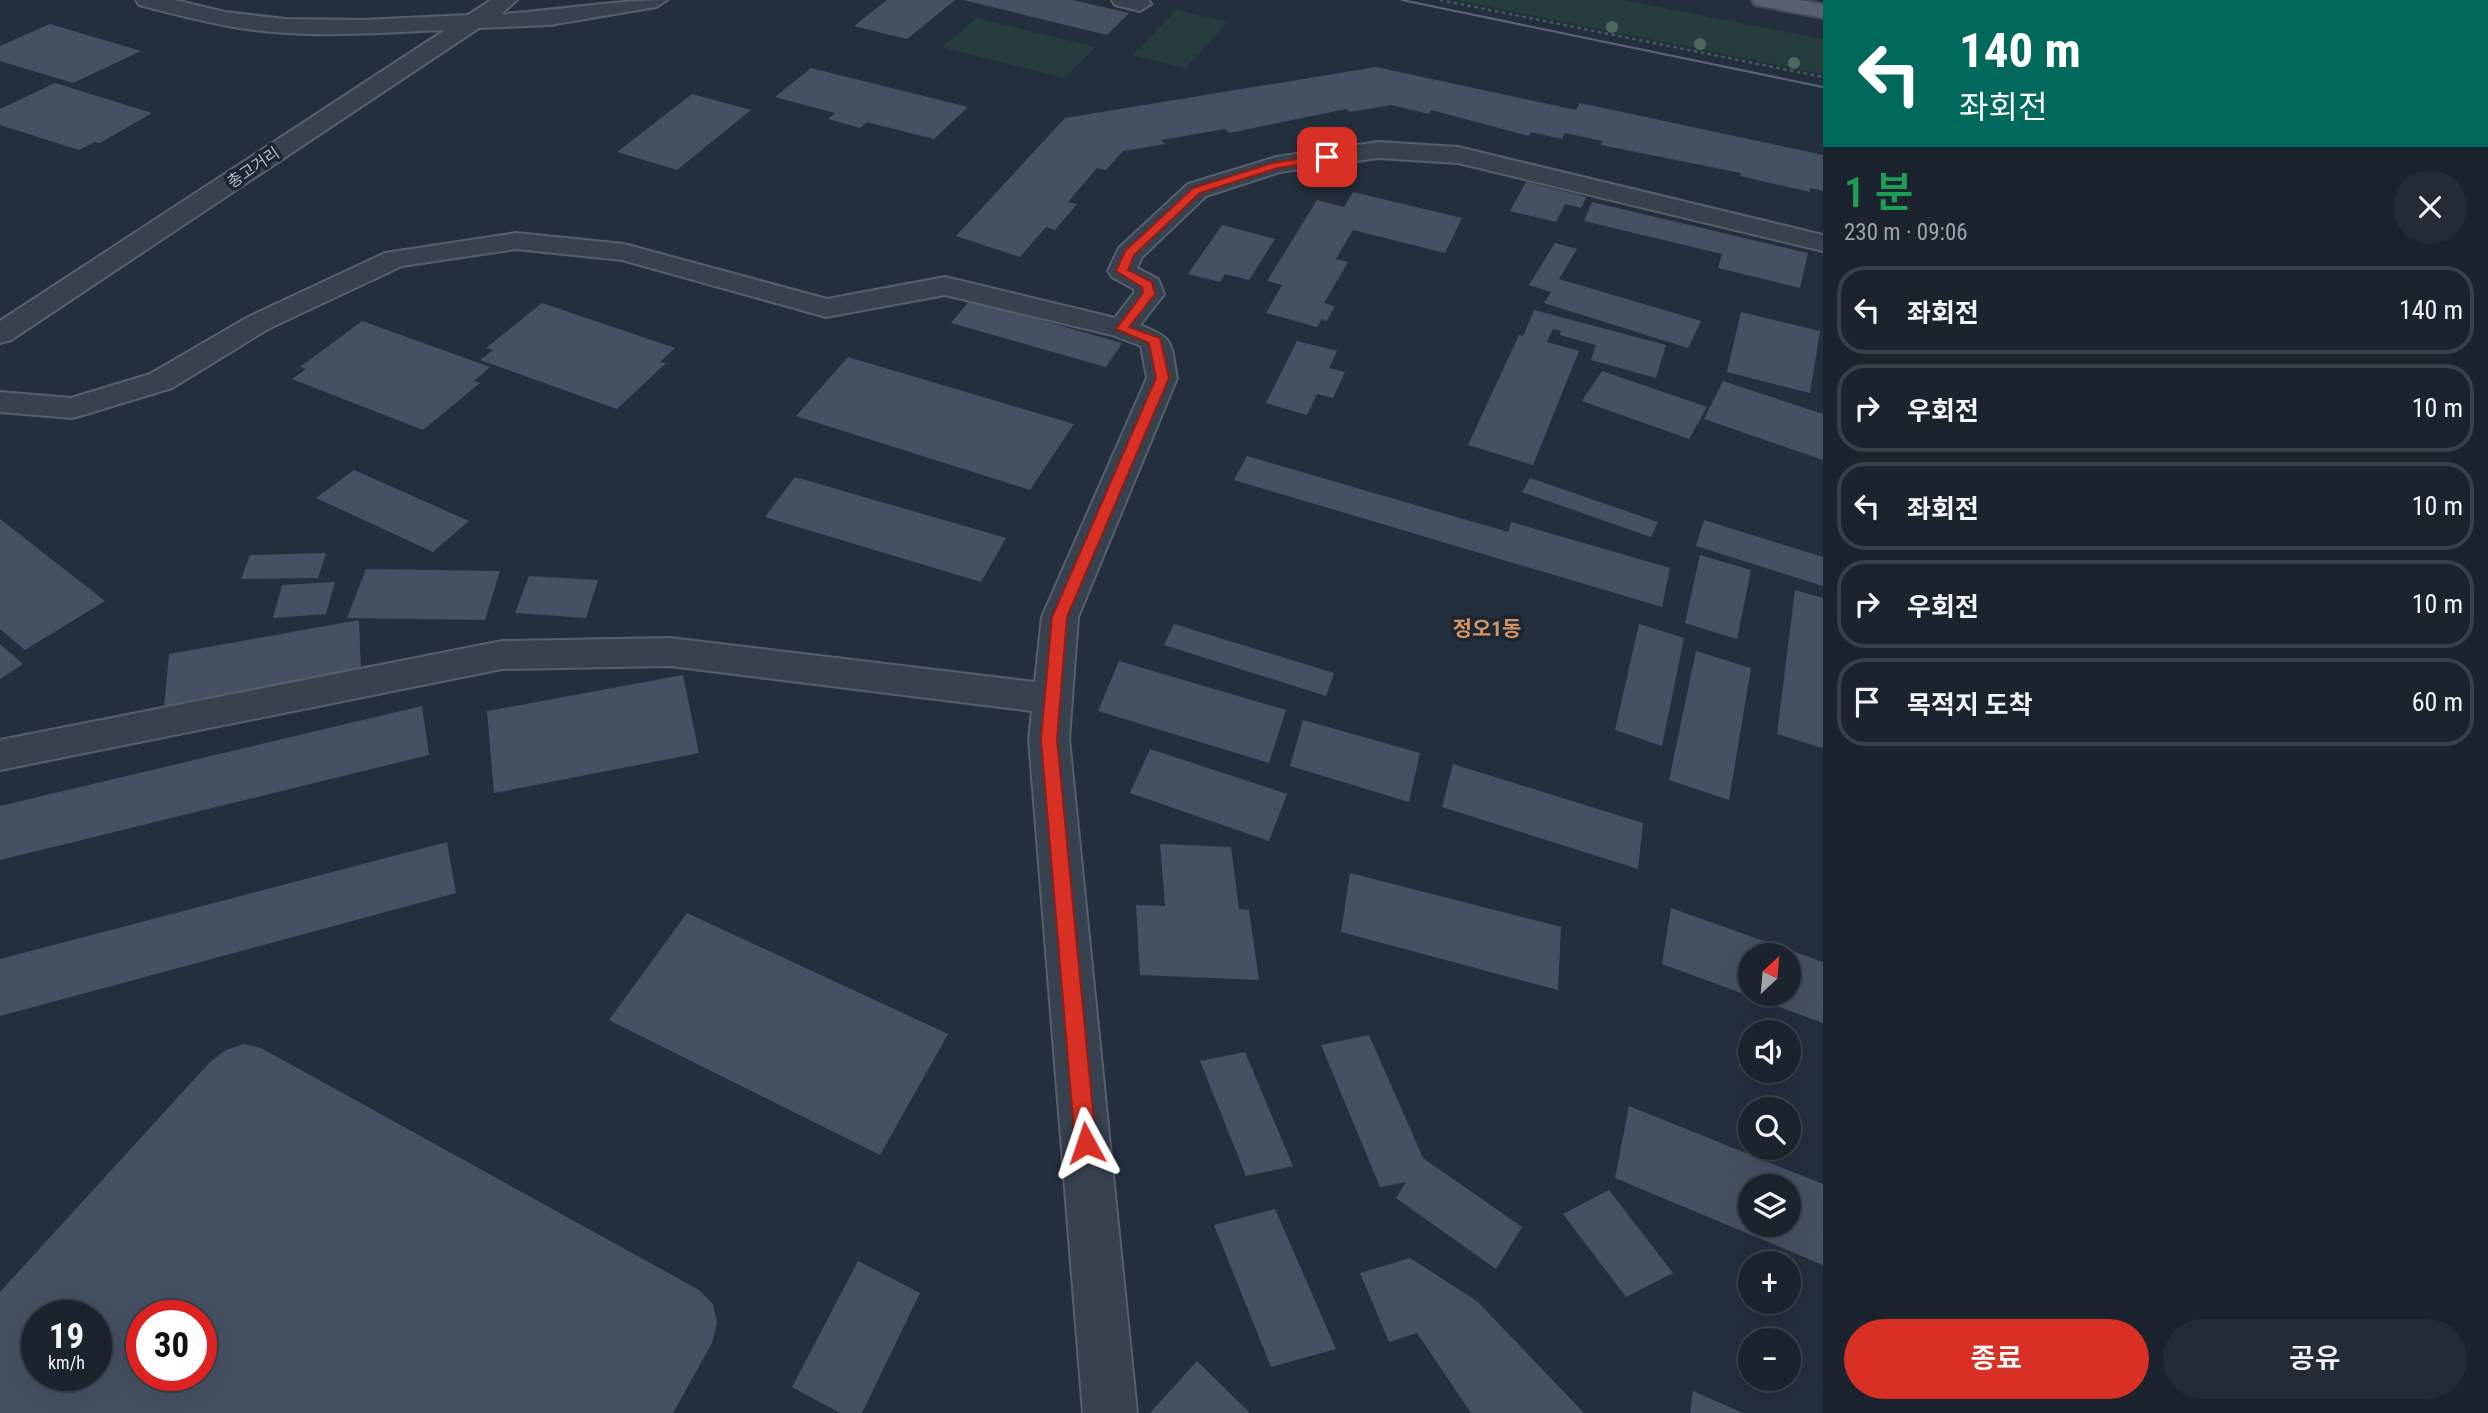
<!DOCTYPE html>
<html lang="ko">
<meta charset="utf-8">
<style>
body{margin:0;font-family:"Roboto Condensed","Noto Sans KR",sans-serif;background:#242b36;color:#f1f3f6;height:100vh;display:flex;flex-direction:column;font-size:26px;white-space:nowrap}
*{box-sizing:border-box;margin:0}
p{font-size:23px;color:#a0a4aa}
.icon{flex:none;width:38px;height:38px;fill:none;stroke:currentColor;stroke-width:2;stroke-linecap:round;stroke-linejoin:round}
.map{position:relative;flex:1;overflow:hidden}
.sheet{display:flex;flex-direction:column;background:#1b232e;width:665px}
.sheet>*{flex:none}
.hud{background:#00695c;color:#fff;overflow:hidden}
.needle{width:46px;rotate:26deg}
.controls{position:absolute;left:1738px;top:943px;display:grid;gap:14px}
.controls a{display:grid;place-items:center;width:63px;height:63px;border-radius:50%;background:#1b232e;box-shadow:0 7px 28px #0002,0 0 0 2px #39404a;font-size:35px}
.speed{position:absolute;left:21px;top:1300px;display:flex;gap:14px;font-size:35px;font-weight:700;text-align:center}
.speed>*{display:grid;place-content:center;width:91px;height:91px;border-radius:50%;background:#1b232e;box-shadow:0 7px 28px #0002,0 0 0 2px #39404a;line-height:1}
.speed small{font-size:18px;font-weight:400}
.speed .limit{border:10px solid #d22;background:#fff;color:#111}
.pin{position:absolute;display:grid;place-items:center;width:60px;height:60px;color:#fff;margin:-30px;border-radius:14px;box-shadow:0 4px 10px #0006}
.me{position:absolute;width:77px;margin:-38px;rotate:355deg;stroke-linejoin:round;filter:drop-shadow(0 0 5px #0008)}
.turn{display:flex;align-items:center;gap:24px;height:147px;padding:0 21px;font-size:32px}
.turn .icon{width:91px;height:91px;stroke-width:2.5}
.turn b{display:block;font-size:49px;line-height:60px}
.round{display:grid;place-items:center;flex:none;width:74px;height:74px;border-radius:37px;background:#242b36}
.overview{display:flex;align-items:center;justify-content:space-between;height:119px;padding:0 21px}
h1{font-size:42px;font-weight:600;line-height:52px;color:#1e9e55}
.action{display:flex;gap:14px;margin-top:auto;padding:14px 21px}
.action a{flex:1;height:80px;border-radius:42px;background:#d93025;color:#fff;font-size:28px;font-weight:600;line-height:80px;text-align:center}
.action a+a{background:#242b36;color:#f1f3f6}
ul{padding:0;list-style:none}
li{display:flex;align-items:center;gap:21px;height:88px;margin:0 14px 10px;padding:0 7px;border:4px solid #39404a;border-radius:28px}
li div{flex:1}
li b{display:block;font-size:26px}
li em{font-style:normal}
main{display:flex;flex:1;min-height:0}
.map>svg:first-child{display:block}
.green{fill:#263c3f}
.building{fill:#455162;fill-rule:evenodd}
.lines{fill:none;stroke-linecap:round;stroke-linejoin:round}
.minor-casing{stroke:#565f6c;stroke-width:4}
.major-casing{stroke:#414a57;stroke-width:4}
.path{stroke:#44595c;stroke-width:2.5;stroke-dasharray:3.5 3.5;stroke-linecap:butt}
.minor{fill:#38414e;fill-rule:evenodd}
.major{fill:#56606e;fill-rule:evenodd}
.tram{stroke:#5a6575;stroke-width:2}
.tree{fill:#4b6a5d}
.route{fill:#d93025;stroke:#8d1f18;stroke-width:2}
.labels{text-anchor:middle;stroke-width:7;stroke-linejoin:round;paint-order:stroke}
.far-street-label{font-size:16px;fill:#b4bcc9;stroke:#1d2633}
.quarter-label{font-size:21px;font-weight:bold;fill:#d59563;stroke:#1d2633}
</style>
<main>
<div class="map">
<svg width="1823" height="1413" viewBox="0 0 1823 1413">
<rect width="100%" height="100%" fill="#242f3e"/>
<path class="green" d="M1454,0h168l201,39v35z
M1177,10l51,12 -43,46 -52,-13z
M977,18l119,29 -32,31 -122,-31z"/>
<path class="building" d="M887,0h68l-48,39 -53,-13z
M963,0h110l56,13 -22,22z
M50,24l91,27 -68,32 -73,-22v-15z
M1376,67l200,43 4,-7 243,52v36l-13,-3v4l-70,-16 1,-3 -140,-28 1,-4 -37,-8 -3,6 -31,-7 -2,4 -98,-26 -2,4 -38,-9 -41,7 -4,-3 -117,24 -4,-4 -64,11 4,4 -42,7 -17,19 -9,-2 -29,34 9,2 -22,26 -9,-3 -26,30 -64,-21 109,-118z
M811,68l157,39 -34,32 -67,-17 -7,6 -32,-9 7,-6 -60,-16z
M55,83l97,30 -52,30 -5,-1 -16,8 -79,-25v-16z
M692,94l59,16 -74,60 -60,-18z
M1526,182l45,11 15,4 -5,11 -16,-4 -9,18 -46,-11z
M1353,192l109,26 -17,35 -92,-23 -17,29 12,3 -24,41 11,3 -8,15 -5,-2 -5,8 -51,-14 16,-28 -15,-4 50,-81 27,7z
M1592,202l216,51 -8,35 -82,-20 4,-14 -138,-33z
M1222,225l53,14 -26,41 -24,-6 -5,8 -32,-8z
M1555,243l22,6 -18,30 142,42 -13,27 -144,-45 7,-11 -22,-7z
M970,300l152,43 -16,24 -155,-44z
M542,303l133,45 -15,14 6,1 -49,46 -137,-49 13,-10 -7,-2z
M1534,310l132,35 -10,33 -65,-18 5,-15 -36,-10 1,-4 -8,-2 -6,13 32,9 -46,114 -65,-20 51,-110 4,1z
M1741,312l79,19 -10,62 -83,-21z
M362,321l128,46 -16,14 6,2 -57,47 -131,-51 14,-10 -6,-2z
M1297,341l40,10 -8,17 16,4 -12,26 -16,-4 -10,21 -41,-12z
M848,357l226,67 -44,66 -234,-74z
M1602,371l105,36 -18,32 -107,-38z
M1723,381l100,33v46l-119,-41z
M1247,456l261,76 3,-10 159,46 -8,39 -428,-127z
M354,470l115,51 -36,31 -117,-54z
M795,477l211,61 -25,44 -216,-65z
M1530,478l128,44 -7,15 -129,-45z
M0,519l105,82 -80,49 -25,-21z
M1704,520l119,37v29l-127,-40z
M326,553l-8,25 -77,1 9,-24z
M1700,555l51,15 -14,69 -52,-16z
M366,569l134,2 -15,49 -138,-2z
M529,576l69,4 -12,38 -71,-5z
M335,582l-9,32 -53,4 9,-33z
M1795,590l28,8v150l-46,-14z
M359,620l2,51 -197,37 5,-54z
M1174,624l160,49 -8,23 -162,-51z
M1639,624l45,14 -22,108 -47,-16z
M0,644l23,20 -23,15z
M1696,651l55,17 -22,132 -60,-20z
M1119,661l167,49 -17,53 -171,-52z
M683,675l16,78 -205,40 -7,-82z
M422,706l7,49 -429,105v-54z
M1303,720l117,33 -11,49 -119,-36z
M1150,749l137,45 -18,47 -139,-48z
M1453,764l190,59 -5,46 -196,-62z
M447,842l9,51 -456,123v-57z
M1160,844l71,3 8,62 10,1 10,70 -119,-5 -4,-70 29,1z
M1350,873l211,54 -3,63 -217,-58z
M1671,908l152,54v61l-161,-59zM1750,956h38v38h-38z
M687,913l261,121 -68,121 -271,-135z
M1369,1035l54,123 99,69 -26,42 -100,-71 10,-16 -26,5 -59,-142z
M244,1044l17,4 438,242 14,14 4,19 -5,20 -39,70h-673v-121l210,-230 16,-12zM37,1316h59v60h-59zM142,1316h59v60h-59z
M1245,1052l48,114 -47,10 -46,-115z
M1629,1106l194,78v81l-208,-87zM1750,1186h38v39h-38z
M1609,1190l64,83 -47,24 -63,-83z
M1275,1209l61,140 -65,18 -57,-142z
M1410,1258l67,43 107,112h-113l-54,-80 -28,9 -29,-69z
M858,1261l62,32 -58,120h-22l-48,-26z
M1197,1361l53,52h-100z
M1693,1391l50,22h-53z"/>
<g class="lines">
<g class="minor-casing">
<path id="minor" d="M136,0h39l50,12 60,7 78,1 105,-5 23,-15h26l-16,14c56,-3 110,-14 166,-14l-11,7 -106,18 -71,3 -468,312 -11,3v-22l445,-291c-73,3 -149,10 -222,-5 -28,-5 -56,-13 -84,-20z
M1112,0h36l3,4 -11,7 -25,-6z
M1378,142l80,5 365,88v16l-365,-88 -80,-5 -98,14 -74,24 -64,61 -5,11 21,11 6,15 -24,31c36,14 30,17 37,53l-99,239 -9,122 68,674h-54l-54,-674 3,-28 -362,-45 -168,3 -502,101v-30l502,-99 168,-3 365,44 7,-65 105,-239 -6,-32 -29,-11 -167,-40 -119,22 -204,-57 -106,-11 -114,17 -134,63 -96,59 -89,27 -11,3 -72,-6v-20l71,6 79,-24 98,-57 137,-64 131,-20 108,11 203,55 118,-22 170,41 19,-25v-4l-22,-12 -4,-6 11,-23 69,-64 88,-27z"/>
</g>
<g class="major-casing">
<path id="major" d="M1752,0h48l23,4v14l-68,-13z"/>
</g>
<path class="path" d="M1440,0l383,77"/>
<use href="#minor" class="minor"/>
<use href="#major" class="major"/>
<path class="tram" d="M1402,0l421,87"/>
</g>
<g class="tree">
<circle cx="1612" cy="27" r="6"/>
<circle cx="1700" cy="44" r="6"/>
<circle cx="1794" cy="63" r="6"/>
</g>
<path class="route" d="M1327,154l4,1v5l-53,8 -78,25 -66,62 -6,15 24,12 3,12 -26,33 31,11 9,40 -102,239 -10,122 39,404 -3,7 -7,3 -8,-3 -3,-7 -34,-404 11,-122 104,-239 -7,-35 -33,-14 27,-36 -1,-6 -26,-16 9,-20 68,-63 80,-25z"/>
<g class="labels">
<g class="far-street-label">
<text transform="translate(253 167) rotate(-34)" y="6">총고거리</text>
</g>
<g class="quarter-label">
<text x="1487" y="636">정오1동</text>
</g>
</g>
</svg>
<div class="controls">
<a><svg class="needle" viewBox="-14 -14 28 28"><path d="M0-13l5 13h-10z" fill="#e53935"/><path d="M0 13l5-13h-10z" fill="#a0a4aa"/></svg></a>
<a><svg class="icon" aria-label="sound" viewBox="0 0 24 24"><path d="M4 9h4l5-4v14l-5-4H4zM17 9q2 3 0 6"/></svg></a>
<a><svg class="icon" aria-label="search" viewBox="0 0 24 24"><circle cx="10" cy="10" r="6"/><path d="M15 15l6 6"/></svg></a>
<a><svg class="icon" aria-label="layers" viewBox="0 0 24 24"><path d="M12 4l9 5-9 5-9-5zM3 14l9 5 9-5"/></svg></a>
<a>+</a>
<a>−</a>
</div>
<div class="speed"><div>19<small>km/h</small></div><div class="limit">30</div></div>
<div class="pin" style="left:1327px;top:157px;background:#d93025"><svg class="icon" aria-label="arrive" viewBox="0 0 24 24"><path d="M6 21V4h12l-3 4 3 4H6"/></svg></div>
<svg class="me" style="left:1086px;top:1143px" viewBox="-20 -20 40 40"><path d="M0-17L14 15 0 8-14 15z" fill="#d93025" stroke="#fff" stroke-width="4"/></svg>
</div>
<section class="sheet">
<div class="hud">
<div class="turn"><svg class="icon" aria-label="left" viewBox="0 0 24 24"><path d="M17 20v-9H6M10 6l-5 5 5 5"/></svg><div><b>140 m</b>좌회전</div></div>
</div>
<div class="overview"><div><h1>1 분</h1><p>230 m · 09:06</p></div><a class="round"><svg class="icon" aria-label="close" viewBox="0 0 24 24"><path d="M6 6l12 12M18 6L6 18"/></svg></a></div>
<ul>
<li><svg class="icon" aria-label="left" viewBox="0 0 24 24"><path d="M17 20v-9H6M10 6l-5 5 5 5"/></svg><div><b>좌회전</b></div><em>140 m</em></li>
<li><svg class="icon" aria-label="right" viewBox="0 0 24 24"><path d="M7 20v-9h11M14 6l5 5-5 5"/></svg><div><b>우회전</b></div><em>10 m</em></li>
<li><svg class="icon" aria-label="left" viewBox="0 0 24 24"><path d="M17 20v-9H6M10 6l-5 5 5 5"/></svg><div><b>좌회전</b></div><em>10 m</em></li>
<li><svg class="icon" aria-label="right" viewBox="0 0 24 24"><path d="M7 20v-9h11M14 6l5 5-5 5"/></svg><div><b>우회전</b></div><em>10 m</em></li>
<li><svg class="icon" aria-label="arrive" viewBox="0 0 24 24"><path d="M6 21V4h12l-3 4 3 4H6"/></svg><div><b>목적지 도착</b></div><em>60 m</em></li>
</ul>
<div class="action"><a>종료</a><a>공유</a></div>
</section>
</main>
